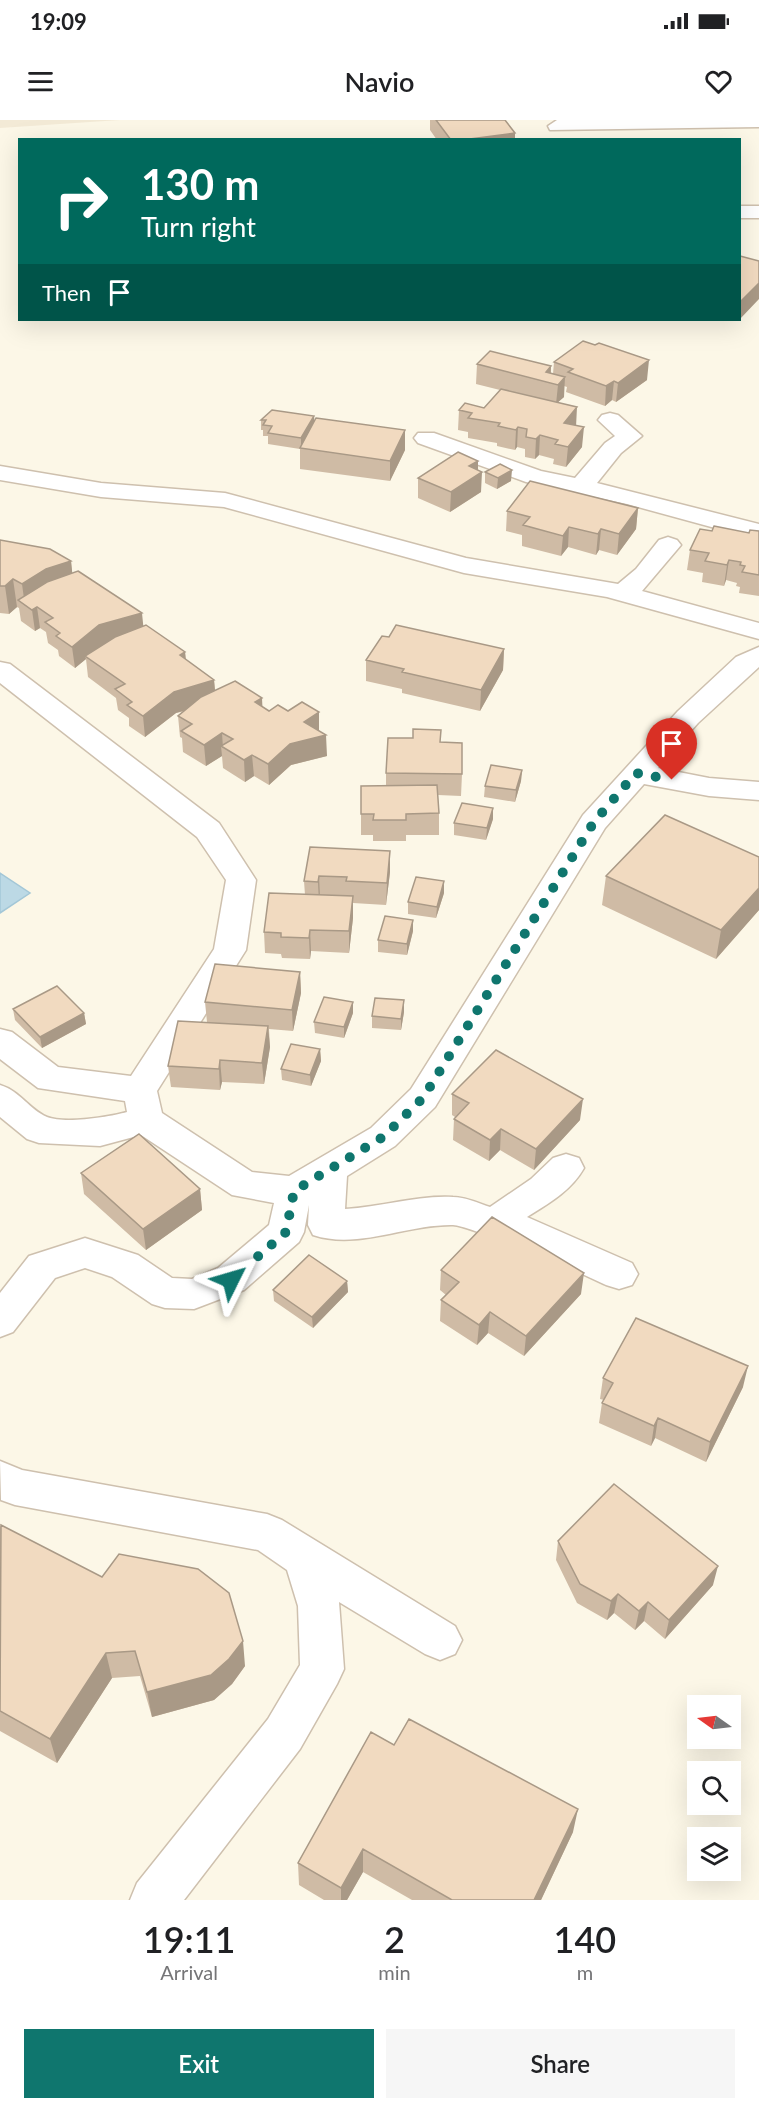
<!DOCTYPE html>
<style>
body{margin:0;font-family:Lato,sans-serif;background:#f6f6f6;color:#202124;height:100vh;display:flex;flex-direction:column;font-size:22px;white-space:nowrap}
*{box-sizing:border-box;margin:0}
p{font-size:20px;color:#757577}
.icon{flex:none;width:33px;height:33px;fill:none;stroke:currentColor;stroke-width:2;stroke-linecap:round;stroke-linejoin:round}
.map{position:relative;height:1780px;overflow:hidden}
.side{display:flex;flex-direction:column;background:#fff;flex:1}
.side>*{flex:none}
.hud{position:absolute;left:18px;top:18px;width:723px;height:183px;border-radius:0px;box-shadow:0 6px 24px #0002;background:#00695c;color:#fff;overflow:hidden}
.needle{width:39px;rotate:284deg}
.fabs{position:absolute;left:687px;top:1575px;display:grid;gap:12px}
.fabs a{display:grid;place-items:center;width:54px;height:54px;border-radius:0px;background:#fff;box-shadow:0 6px 24px #0002;font-size:30px}
.pin{position:absolute;display:grid;place-items:center;width:51px;height:51px;color:#fff;margin:-62px -26px;border-radius:50% 50% 50% 0;rotate:-45deg;box-shadow:0 0 6px #0007}
.pin .icon{rotate:45deg}
.me{position:absolute;width:66px;margin:-33px;rotate:50deg;stroke-linejoin:round;filter:drop-shadow(0 0 4px #0008)}
.turn{display:flex;align-items:center;gap:21px;height:126px;padding:0 24px;font-size:27px}
.turn .icon{width:78px;height:78px;stroke-width:2.5}
.turn b{display:block;font-size:42px;line-height:51px}
.then{display:flex;align-items:center;height:57px;padding:0 24px;background:#0003;gap:12px;font-size:22px}
.eta{display:flex;justify-content:space-evenly;align-items:center;height:102px;text-align:center}
.eta b{font-size:36px;font-weight:600;line-height:42px}
.action{display:flex;gap:12px;margin-top:auto;padding:12px 24px}
.action a{flex:1;height:69px;border-radius:0px;background:#0f766e;color:#fff;font-size:24px;font-weight:600;line-height:69px;text-align:center}
.action a+a{background:#f6f6f6;color:#202124}
.status{display:flex;justify-content:space-between;align-items:center;height:42px;padding:0 30px;background:#fff;direction:ltr}
.status svg{height:16px;fill:currentColor}
header{display:flex;justify-content:space-between;align-items:center;height:78px;padding:0 24px;background:#fff;font-size:27px;font-weight:600}
.map>svg:first-child{display:block}
.residential{fill:#f3ead6}
.water{fill:#bcd9e5;stroke:#a3c7d7;stroke-width:1.5}
.lines{fill:none;stroke-linecap:round;stroke-linejoin:round}
.minor-casing{stroke:#cec0ae;stroke-width:3}
.minor{fill:#fff;fill-rule:evenodd}
.wall{fill:#cfbba5}
.shaded-wall{fill:#a99986}
.building{fill:#f1dac0;stroke:#a99986;stroke-width:1.5}
.route{stroke:#0f766e;stroke-width:10;stroke-dasharray:0 18}
</style>
<div class="status"><b>19:09</b><svg viewBox="0 0 49 12"><path d="M0 12V9h3v3zM5 12V6h3v6zM10 12V3h3v9zM15 12V0h3v12zM26 1h20v11H26zM47 4h2v5h-2z"/></svg></div>
<header><svg class="icon" aria-label="menu" viewBox="0 0 24 24"><path d="M4 6h16M4 12h16M4 18h16"/></svg>Navio<svg class="icon" aria-label="heart" viewBox="0 0 24 24"><path d="M12 20l-8-8c-3-5 5-10 8-4 3-6 11-1 8 4z"/></svg></header>
<div class="map">
<svg width="759" height="1780" viewBox="0 0 759 1780">
<rect width="100%" height="100%" fill="#fcf7e7"/>
<path class="residential" d="M0,0h120l-120,8z"/>
<path class="water" d="M0,753l30,20 -30,20z"/>
<g class="lines">
<g class="minor-casing">
<path id="minor" d="M557,0h202v7l-209,3 -2,-4z
M740,86h19v12h-19z
M610,293l8,2 24,21 -21,17 -24,30 162,41v16l-132,-36 -101,-22 -108,-39 -4,-5 4,-5h16l107,38 34,7 30,-35 10,-7 -17,-16 4,-5z
M0,346l101,17 124,10 241,65 152,26 18,-15 23,-29 9,-3 9,3 4,5 -39,46 117,32v16l-152,-42 -143,-24 -240,-66 -123,-10 -101,-17z
M759,527v20l-61,56 -40,45 51,10 50,4v18l-50,-4 -65,-12 -39,44 -170,279 -40,39 -48,30 -2,33c37,-2 72,-14 108,-12 12,0 25,6 37,10l41,-28 22,-21 13,-4 13,4 5,10c-13,23 -36,36 -57,49l105,46 6,11 -6,11 -13,4 -13,-4c-41,-19 -80,-38 -122,-51 -10,-3 -21,-8 -31,-9 -46,-1 -95,25 -140,10l-5,-10 1,-20 -5,27 -5,10 -55,48 -50,19 -29,-1 -13,-4 -40,-27 -27,-9 -30,10 -42,54 -13,5v-44l29,-37 56,-18 53,17 34,23 20,1 26,-11 51,-43 5,-22 -42,-8 -91,-60 -41,11 -61,-3 -12,-4 -27,-22v-32c20,6 30,25 47,32 18,7 62,0 80,-5l-2,-11 -87,-13 -38,-29v-30l12,3 46,35 73,9 83,-127 12,-69 -29,-43 -197,-154v-21l10,2 209,159 37,57 -10,70 -89,141 5,22 90,59 37,4 82,-48 40,-39 172,-274 95,-104 58,-54z
M0,1341l22,9 245,44 15,6 173,106 7,14 -7,14 -15,6 -15,-6 -86,-52 5,67 -7,15 -37,65 -116,151h-54l7,-17 131,-164 32,-54 -2,-59 -11,-36 -29,-20 -243,-45 -14,-5z"/>
</g>
<use href="#minor" class="minor"/>
</g>
<path class="wall" d="M430,0h75l10,13v7h-78l-7,-10z
M554,242l93,18 -31,22 -4,-2 -7,6 -39,-14 1,-5 -3,-1v11l-6,5 18,24 6,21 -16,20 -13,-3 1,-5 -15,-4 -4,4 -10,-2v-8l-8,-2 -2,3 -18,-4v-3l-29,-5v-6l-10,-2 1,-20 25,-2 16,-18 -24,-6 1,-20 74,2v7l2,1z
M261,300l54,2 90,8v20l-15,31 -90,-12v-20l-32,-5v-8h-5v-6h-2z
M478,341v9l3,22 -31,20 -32,-14v-20z
M485,352l26,9 -14,8 -12,-6z
M638,388l-2,21 -19,26 -18,-5 -3,5 -28,-8 -7,9 -39,-10v-11l-16,-4 1,-20z
M712,411l37,2 10,-2v65l-20,-3 1,-6 -4,-1 1,-3 -11,-3 -2,6 -22,-4 1,-9 -16,-3 3,-20z
M0,420l71,21 1,12 71,53 42,26 1,8 28,20 1,11 48,16 6,4 50,1v19l8,25 -36,9 -22,20 -15,-9 -9,6 -22,-14 -1,-12 -16,10 -23,-14 -1,-14 -2,-1 -2,-21 7,-5 -9,2 -31,24 -16,-11v-8l-11,-8 -2,-12 -28,-21 -2,-18 -11,9 -16,-12 -1,-6 -10,-7 -2,-11 -6,-4 -5,3 -14,-10 -2,-13 -2,-1 -8,7 -9,-1z
M389,517l115,12 -1,21 -23,41 -78,-18v-4l-36,-8v-21z
M413,618l27,4 22,32 -1,22 -23,-1 1,18v22h-33v6h-33v-6h-12v-21l25,-28v-13z
M522,650l-1,11 -6,21 -31,-5 1,-11z
M493,688v11l-7,21 -32,-5v-12z
M310,727l80,25 -4,33 -33,-2v15l-4,35 -38,-2 -1,8 -28,-1 -1,-4 -16,-1 -1,-21 41,-37 -1,-14z
M759,737v53l-43,49 -114,-54 4,-29z
M444,761v12l-8,25 -28,-4v-12z
M413,800v11l-6,24 -29,-3v-12z
M300,852l1,21 -8,38 -24,-2 1,18 -6,37 -42,-2 -2,8 -49,-3 -3,-21 39,-44 -2,-20z
M13,889l71,4 2,11 -44,24 -27,-28z
M404,892l-3,18 -29,-2v-12z
M353,893l-9,25 -29,-5 -1,-11z
M320,929l1,12 -10,25 -29,-6 -1,-11z
M452,974l128,26 -46,50 -34,-20 -11,11 -36,-21 1,-21 1,-2 -3,-2z
M81,1053l119,16 2,21 -56,40 -62,-56z
M441,1150l140,24 -57,62 -36,-23 -11,12 -37,-24 1,-21 5,-5 -6,-5z
M347,1161l1,11 -35,36 -39,-27 -1,-11z
M603,1258l140,9 -37,75 -51,-24 -4,8 -52,-23 3,-20 2,-3 -4,-1z
M0,1406l245,140 -13,18 -18,16 -62,17 -12,-41 -28,2 -55,85 -57,-32z
M558,1421l155,44 -48,54 -21,-18 -9,9 -21,-17 -7,7 -30,-17 -21,-43z
M394,1625l179,87 -32,68h-129l-49,-28 -16,28h-23l-25,-15 -1,-22z"/>
<path class="shaded-wall" d="M515,13v7h-53z
M759,163v16l-19,20 1,-18z
M649,240l-2,20 -31,22 2,-19z
M551,246l-1,17 -4,-11z
M565,257l-1,20 -8,7 2,-19z
M614,261l-2,19 -7,6 1,-20z
M577,287l-1,20 -12,-4z
M314,296l1,11 -14,22v-11z
M518,307l-1,20 -2,3 1,-20z
M584,307l-2,20 -16,20 2,-20z
M405,310v20l-15,31v-20z
M540,315l-1,20 -4,4 1,-20z
M478,341v14l4,-3 -1,20 -31,20 1,-20 18,-26z
M512,350l-1,11 -14,8 1,-11z
M638,388l-2,21 -19,26 2,-21z
M569,407l-1,20 -7,9 2,-20z
M601,409l-2,21 -3,5 2,-21z
M729,440l-3,20 -2,6 3,-21z
M71,441l3,28 -49,17 -3,-22 24,-15z
M13,459l4,28 -8,7 -4,-28z
M37,487l3,21 -5,3 -3,-21z
M142,493l2,20 -59,23 1,3 -11,9 -3,-21 27,-22z
M504,529l-1,21 -23,41 1,-21z
M185,532l2,21 -7,-18z
M214,560l2,21 -40,12 -31,24 -2,-21 31,-24z
M262,578l1,21 -8,-17z
M319,592v21l7,2 1,21 -36,9 -22,20 -1,-21 36,-42z
M222,613l1,15 -2,-2 1,10 -16,10 -2,-21z
M252,635l2,21 -9,6 -1,-22z
M522,650l-1,11 -6,21 1,-12z
M493,688v11l-7,21 1,-12z
M390,731v21l-4,33 1,-22z
M319,756l1,21 -1,6 -1,-21z
M444,761v12l-8,25 1,-11z
M759,768v22l-43,49 5,-29z
M353,776v22l-4,35v-22z
M413,800v11l-6,24v-11z
M310,810l1,21 -1,8 -1,-21z
M300,852l1,21 -8,38 -1,-21z
M404,880v12l-3,18v-11z
M353,882v11l-9,25v-11z
M84,893l2,11 -44,24 -2,-11z
M268,906l2,21 -6,37 -2,-21z
M320,929l1,12 -10,25 -1,-11z
M220,940l2,22 -2,8 -1,-21z
M583,979l-3,21 -46,50 2,-21z
M501,1009l-1,21 -11,11 1,-21z
M200,1069l2,21 -56,40 -3,-21z
M584,1153l-3,21 -57,62 2,-20z
M347,1161l1,11 -35,36 -1,-11z
M490,1192l-2,21 -11,12 2,-20z
M748,1246l-5,21 -37,75 4,-20z
M658,1298l-3,20 -4,8 3,-20z
M718,1446l-5,19 -48,54 4,-19z
M618,1474l-4,19 -7,7 4,-19z
M648,1482l-4,19 -9,9 4,-19z
M243,1521l2,25 -13,18 -18,16 -62,17 -5,-25z
M106,1533l6,25 -55,85 -7,-24z
M578,1689l-5,23 -32,68h-7z
M363,1729v23l-16,28h-6v-12z"/>
<path class="building" d="M436,0h69l10,13 -53,7h-11z
M740,136l19,5v22l-18,18h-1z
M583,221l12,4 4,-2 50,17 -31,23 -4,-2 -8,5 -38,-14 5,-3 -19,-7z
M490,231l61,15 -5,6 19,5 -7,8 -81,-21z
M501,269l76,18 -13,16 20,4 -16,20 -13,-3 3,-4 -18,-5 -4,4 -10,-2 1,-8 -9,-2 -2,3 -18,-4 2,-3 -32,-5 4,-5 -13,-3 6,-7 19,5z
M272,290l42,6 -13,22 -33,-5 4,-7 -9,-1 3,-5h-5z
M316,298l89,12 -15,31 -90,-13z
M458,332l20,9 -9,5 13,6 -31,20 -33,-14z
M500,344l12,6 -14,8 -13,-6z
M530,361l108,27 -19,26 -18,-5 -3,5 -29,-7 -6,9 -40,-11 7,-8 -23,-6z
M714,406l35,7 1,-3 9,1v44l-17,-3 3,-6 -5,-1 1,-3 -12,-2 -2,5 -22,-4 4,-8 -19,-3 10,-21 12,2z
M0,420l50,9 21,12 -25,8 -24,15 -9,-5 -8,7h-5z
M78,451l64,42 -43,12 -27,22 -16,-11 4,-3 -15,-11 8,-4 -16,-11 -5,3 -14,-10 29,-18z
M146,505l39,27 -5,3 34,25 -40,12 -31,24 -16,-11 5,-3 -17,-13 10,-5 -40,-28 30,-19z
M396,505l108,24 -23,41 -79,-18 2,-3 -38,-9 16,-24 7,1z
M235,561l27,17 -7,4 14,9 9,-6 10,6 14,-9 17,10 -15,10 22,13 -36,9 -22,20 -16,-9 -8,5 -23,-14 12,-7 -11,-6 -18,12 -23,-14 11,-7 -14,-8 23,-19z
M413,609l28,1 -1,12 22,1v31l-76,-1 2,-35h25z
M491,645l31,5 -6,20 -31,-4z
M437,665l2,28 -33,1v6h-33l1,-6h-13v-28z
M462,683l31,5 -6,20 -33,-5z
M665,695l94,42v31l-38,42 -115,-54z
M310,727l80,4 -3,32 -41,-2 1,-4 -28,-1 -1,6 -14,-1z
M416,757l28,4 -7,26 -29,-5z
M269,773l84,3 -4,35 -39,-1 -1,8 -28,-1v-4l-17,-1z
M385,796l28,4 -6,24 -29,-4z
M215,844l85,8 -8,38 -87,-8z
M57,866l27,27 -44,24 -27,-28z
M324,877l29,5 -9,25 -30,-5z
M375,878l29,2 -3,19 -29,-3z
M178,901l90,5 -6,37 -42,-3 -1,9 -51,-3z
M291,924l29,5 -10,26 -29,-6z
M496,930l87,49 -47,50 -35,-20 -11,11 -36,-21 15,-16 -17,-9z
M139,1014l61,55 -57,40 -62,-56z
M492,1097l92,56 -58,63 -36,-24 -11,13 -38,-25 18,-18 -18,-12z
M309,1135l38,26 -35,36 -39,-27z
M636,1198l112,48 -38,76 -52,-24 -4,8 -52,-23 11,-20 -10,-5z
M614,1364l104,82 -49,54 -21,-18 -9,9 -21,-17 -7,7 -31,-17 -22,-43z
M1,1405l101,52 17,-23 79,15 31,24 14,48 -14,18 -18,16 -64,17 -12,-41 -29,2 -56,86 -50,-28z
M409,1599l169,90 -44,91h-82l-89,-51 -22,39 -43,-25 73,-131 23,13z"/>
<g class="lines">
<path class="route" d="M231,1160l55,-48 8,-41 89,-54 40,-39 171,-276 42,-49 36,7"/>
</g>
</svg>
<div class="fabs">
<a><svg class="needle" viewBox="-14 -14 28 28"><path d="M0-13l5 13h-10z" fill="#e53935"/><path d="M0 13l5-13h-10z" fill="#757577"/></svg></a>
<a><svg class="icon" aria-label="search" viewBox="0 0 24 24"><circle cx="10" cy="10" r="6"/><path d="M15 15l6 6"/></svg></a>
<a><svg class="icon" aria-label="layers" viewBox="0 0 24 24"><path d="M12 4l9 5-9 5-9-5zM3 14l9 5 9-5"/></svg></a>
</div>
<div class="pin" style="left:672px;top:660px;background:#d93025"><svg class="icon" aria-label="arrive" viewBox="0 0 24 24"><path d="M6 21V4h12l-3 4 3 4H6"/></svg></div>
<svg class="me" style="left:231px;top:1160px" viewBox="-20 -20 40 40"><path d="M0-17L14 15 0 8-14 15z" fill="#0f766e" stroke="#fff" stroke-width="4"/></svg>
<div class="hud">
<div class="turn"><svg class="icon" aria-label="right" viewBox="0 0 24 24"><path d="M7 20v-9h11M14 6l5 5-5 5"/></svg><div><b>130 m</b>Turn right</div></div>
<div class="then">Then<svg class="icon" aria-label="arrive" viewBox="0 0 24 24"><path d="M6 21V4h12l-3 4 3 4H6"/></svg></div>
</div>
</div>
<section class="side">
<div class="eta">
<div><b>19:11</b><p>Arrival</p></div>
<div><b>2</b><p>min</p></div>
<div><b>140</b><p>m</p></div>
</div>
<div class="action"><a>Exit</a><a>Share</a></div>
</section>
